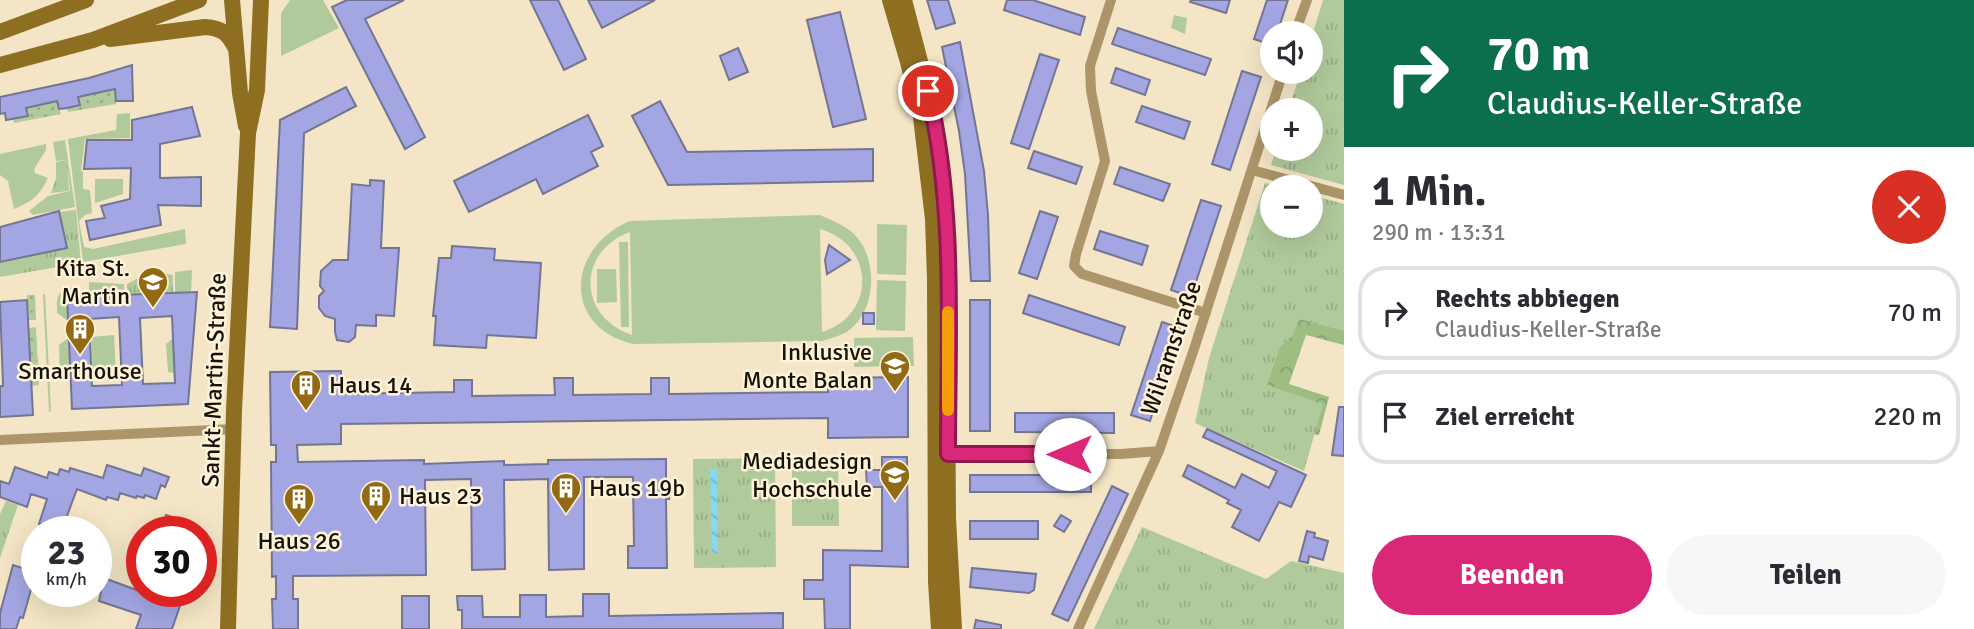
<!DOCTYPE html>
<html lang="de">
<meta charset="utf-8">
<style>
body{margin:0;font-family:Signika,sans-serif;background:#f7f7f7;color:#2b2b33;height:100vh;display:flex;flex-direction:column;font-size:26px;white-space:nowrap}
*{box-sizing:border-box;margin:0}
p{font-size:23px;color:#7c7c81}
.icon{flex:none;width:38px;height:38px;fill:none;stroke:currentColor;stroke-width:2;stroke-linecap:round;stroke-linejoin:round}
.map{position:relative;flex:1;overflow:hidden}
.drawer{display:flex;flex-direction:column;background:#fff;width:630px}
.drawer>*{flex:none}
.banner{background:#0b6e4f;color:#fff;overflow:hidden}
.fabs{position:absolute;left:1260px;top:21px;display:grid;gap:14px}
.fabs a{display:grid;place-items:center;width:63px;height:63px;border-radius:50%;background:#fff;box-shadow:0 7px 28px #0002;font-size:35px}
.speed{position:absolute;left:21px;top:516px;display:flex;gap:14px;font-size:35px;font-weight:700;text-align:center}
.speed>*{display:grid;place-content:center;width:91px;height:91px;border-radius:50%;background:#fff;box-shadow:0 7px 28px #0002;line-height:1}
.speed small{font-size:18px;font-weight:400}
.speed .limit{border:10px solid #d22;background:#fff;color:#111}
.pin{position:absolute;display:grid;place-items:center;width:60px;height:60px;color:#fff;margin:-30px;border:4px solid #fff;border-radius:50%;box-shadow:0 2px 7px #0007}
.me{position:absolute;width:77px;margin:-38px;rotate:270deg;stroke-linejoin:round;filter:drop-shadow(0 0 5px #0008)}
.turn{display:flex;align-items:center;gap:24px;height:147px;padding:0 28px;font-size:32px}
.turn .icon{width:91px;height:91px;stroke-width:2.5}
.turn b{display:block;font-size:49px;line-height:60px}
.round{display:grid;place-items:center;flex:none;width:74px;height:74px;border-radius:37px;background:#f7f7f7}
.summary{display:flex;align-items:center;justify-content:space-between;height:119px;padding:0 28px}
h1{font-size:42px;font-weight:800;line-height:52px}
.action{display:flex;gap:14px;margin-top:auto;padding:14px 28px}
.action a{flex:1;height:80px;border-radius:42px;background:#db2777;color:#fff;font-size:28px;font-weight:800;line-height:80px;text-align:center}
.action a+a{background:#f7f7f7;color:#2b2b33}
ul{padding:0;list-style:none}
li{display:flex;align-items:center;gap:21px;height:94px;margin:0 14px 10px;padding:0 14px;border:4px solid #e1e1e2;border-radius:28px}
li div{flex:1}
li b{display:block;font-size:26px}
li em{font-style:normal}
main{display:flex;flex:1;min-height:0}
.map>svg:first-child{display:block}
.grass{fill:#b1ca9c;fill-rule:evenodd}
.forest{fill:url(#forest-crowns)}
.park{fill:url(#park-tufts)}
.garden{fill:url(#garden-dots)}
.water{fill:url(#water-waves)}
.building{fill:#a4a6e3;stroke:#737592;stroke-width:2;fill-rule:evenodd}
.lines{fill:none;stroke-linecap:round;stroke-linejoin:round}
.street{stroke:#ac9669;stroke-width:10}
.secondary{stroke:#8e6e21;stroke-width:16}
.route-casing{stroke:#8e194d;stroke-width:18}
.route{stroke:#db2777;stroke-width:12}
.slow{stroke:#f59e0b;stroke-width:12}
.labels{text-anchor:middle;stroke-width:5;stroke-linejoin:round;paint-order:stroke}
.poi-label{font-size:24px;fill:#161207;stroke:#fef3d9;text-anchor:end}
.street-label{font-size:24px;fill:#161207;stroke:#fef3d9}
</style>
<main>
<div class="map">
<svg width="1344" height="629" viewBox="0 0 1344 629">
<defs>
<pattern id="forest-crowns" width="20" height="18" patternUnits="userSpaceOnUse" patternTransform="scale(1.75)"><rect width="20" height="18" fill="#9ebd83"/><path d="M2 6a3 3 0 1 1 6 0M12 15a3 3 0 1 1 6 0" fill="none" stroke="#87a170"/></pattern>
<pattern id="park-tufts" width="24" height="20" patternUnits="userSpaceOnUse" patternTransform="scale(1.75)"><rect width="24" height="20" fill="#b1ca9c"/><path d="M3 7l-1-3M5 7V3M7 7l1-3M15 17l-1-3M17 17v-4M19 17l1-3" fill="none" stroke="#98ac85"/></pattern>
<pattern id="garden-dots" width="8" height="8" patternUnits="userSpaceOnUse" patternTransform="scale(1.75)"><rect width="8" height="8" fill="#b1ca9c"/><path d="M2 2h.1M6 6h.1" fill="none" stroke="#98ac85" stroke-width="1.8" stroke-linecap="round"/></pattern>
<pattern id="water-waves" width="16" height="10" patternUnits="userSpaceOnUse" patternTransform="scale(1.75)"><rect width="16" height="10" fill="#87d9f2"/><path d="M0 5q4-4 8 0t8 0" fill="none" stroke="#74b9ce"/></pattern>
</defs>
<rect width="100%" height="100%" fill="#f3e5c5"/>
<path class="grass" d="M290,0h33l16,28 -58,28v-43z
M130,113v25l-45,1 -4,32 2,1v17l7,1 2,23 -7,2 -6,6 5,26 9,2 92,-20 1,15 -103,18 -15,-123 48,-9 1,-16z
M65,140l10,67 -42,8 -4,-4 19,-15 22,-5 -3,-31 -11,1 -3,-19z
M46,144v6l-12,19 1,4 13,5c-9,18 -15,23 -34,31l-6,-28 -8,-6v-21z
M95,179h28v15l-28,9z
M820,215c11,5 24,10 33,18 26,24 24,78 -5,98 -7,5 -17,7 -26,10l-189,3c-71,-17 -67,-96 -3,-123zM820,229c54,15 58,85 2,103zM630,232l2,103c-54,-18 -56,-83 -2,-103z
M877,224l30,1 -1,50 -29,-1z
M619,242h9l1,85h-8z
M597,269h19l1,33 -20,1z
M192,270l-1,22 -16,1v-21z
M877,280l29,1 -1,50 -29,-1z
M89,282l35,2v8l-35,2z
M75,286l1,11 -9,1 1,23 -11,-8c0,-19 -1,-20 18,-27z
M43,294h2l6,117 -2,1z
M114,335l2,40 -23,1 -2,-39z
M913,337l1,29 -60,1v-29z
M68,338l2,38 -10,1 -1,-32z
M173,338l1,35 -6,-1 -2,-28z"/>
<path class="forest" d="M1344,271v74l-38,-10 -17,49 40,13 -10,38 -26,-4 -21,-20 -35,-95z"/>
<path class="park" d="M1323,0h21v185l-73,-20 5,-16h35v-39h-23l13,-38h10v-33z
M1174,15l13,3 -2,16 -14,-6z
M67,160l2,31 -18,2 5,-15v-16z
M1265,183l16,4h-9v39h39v-31l33,9v127l-45,-12 -5,15 -14,13 -13,38 56,19 -19,67 -109,-48 14,-65z
M76,210l5,53 -81,14v-14l67,-15 -8,-36z
M152,271l21,4v17l-46,2v-10z
M838,457l1,69h-47v-68z
M775,458l1,109 -82,1 -1,-109z
M6,501l12,4 -18,53v-44z
M1142,527l124,52 25,-18 53,12v56h-250z"/>
<path class="garden" d="M115,89l1,15 -48,8 -1,-4 13,-3 -2,-8z
M57,101l4,13 -47,9 -1,-4 14,-3 -1,-8z
M27,295h8l1,25h-7z
M36,327l3,58 -7,1 -3,-58z"/>
<path class="water" d="M710,469h7l1,84h-6z"/>
<path class="building" d="M347,0h57l-39,19 60,118 -20,12 -73,-142z
M530,0h28l28,59 -22,11z
M588,0h67l-53,28z
M927,0h21l7,23 -19,6z
M1007,0h26l52,17 -5,18 -76,-25z
M1191,0h39l-4,13 -36,-11z
M1267,0h21l-11,33h-5v12l-18,-6z
M840,12l26,107 -33,8 -26,-107z
M1118,28l93,31 -6,16 -93,-31z
M960,42l24,129 4,44 2,66h-19l-6,-107 -6,-43 -17,-84z
M738,48l10,24 -19,8 -9,-24z
M1040,54l19,6 -30,89 -18,-6z
M132,65l1,36h-17l-1,-12 -37,8 2,8 -13,3 -8,1 -2,-8 -31,7 2,8 -22,4 -1,-7 -5,1v-17l89,-19z
M1116,68l34,12 -5,15 -34,-12z
M1242,71l19,6 -31,93 -18,-6z
M346,87l10,19 -52,27 -7,196 -27,-2 10,-207z
M660,101l27,51 186,-3v32l-205,4 -36,-69z
M1142,106l48,16 -6,17 -48,-17z
M192,107l8,29 -40,8v34l41,-1v29l-43,-1 3,20 -71,15 -4,-19 19,-3 -4,-12 29,-7 1,-31 -47,1 3,-29h45v-20z
M588,115l15,31 -12,6 7,14 -55,28 -7,-15 -67,33 -15,-31z
M1034,151l48,16 -6,17 -48,-16z
M1120,167l50,17 -7,17 -49,-17z
M370,180l14,1 -3,67h18l-5,68 -18,-1v11l-20,-1 -1,12 -6,5 -12,-2 -2,-8v-13l-10,-3 -6,-8v-12l5,-5 -4,-5 1,-15 12,-11h15l4,-76 18,2z
M1201,200l20,6 -30,91 -20,-7z
M59,211l8,37 -67,14v-35z
M1040,211l18,6 -21,62 -18,-6z
M1100,231l48,15 -6,19 -48,-16z
M829,245l21,15 -23,14 -2,-14z
M452,246l43,3 -1,11 47,3 -5,75 -49,-3 -1,13 -52,-3 2,-29h-3l6,-58h12z
M197,292l-9,112 -116,5 -5,-112zM172,316l3,67 -32,1 -3,-66zM119,317l3,68 -30,1 -3,-67z
M1029,295l96,32 -6,18 -96,-32z
M27,300l6,115 -33,2v-31h3l-3,-84z
M970,300h20v131h-20z
M863,313h11v11h-11z
M1162,322l18,6 -30,93 -19,-6z
M341,371v23l113,-2v-12h18v16l83,-1 -1,-17h19v17l78,-1v-16h18v16l159,-2v-14l80,-1v60l-80,1v-20l-487,6v20l-44,1 1,17 126,-2v4l80,-3v4l44,-1v-4l118,-1v26h3v14h-3l1,69h-39v-22h6l-1,-69h-49v92l-35,1 -1,-91 -44,1 1,89 -33,1 -1,-91 -46,1 1,95 -133,1v23h5v30h-25l-1,-30h4v-23l-4,1 -1,-115h5v-17h-5l-1,-73z
M1339,407h5v49l-12,-1z
M1015,413h99v20l-99,-1z
M1207,429l99,46 -15,32 -12,-5 -20,39 -27,-14 9,-17 -14,-7 2,-3 -46,-24 5,-11 47,23 7,-14 27,14 8,-17 -74,-34z
M882,457h25l1,110 -58,-2v64h-25l-1,-30h-20v-19h19v-30l59,1v-64h-15l-1,-17h16z
M107,465l34,11 3,-8 25,9 -4,10 -4,-2 -5,14 -11,-4 -1,3 -7,-2 -1,2 -16,-5 -2,7 -11,-3 -1,3 -29,-11 -16,43h-22l2,-8h-2l8,-25 -16,-5 -4,13 -27,-10v-16l9,3 6,-17 32,11 2,-6 9,3 2,-6 9,3 1,-4 33,10z
M970,475h121v17h-121z
M1112,486l16,8 -60,127 -16,-7z
M166,515l15,5 -4,12h-17z
M1061,515l10,6 -7,11 -10,-6z
M970,521h68v18h-68z
M35,530l2,38 -14,50 -3,-1 -4,12h-16v-16l13,-48 9,3z
M1307,531l8,2 -1,4 14,4 -5,19 -14,-4 -1,7 -9,-2z
M972,568l64,6 -2,16 -5,3 -59,-6z
M104,578l38,14h16l24,8 -10,29h-36l5,-14 -42,-14z
M583,594h26v22l174,-3v16h-321v-19h-4l-1,-14h25l1,21h37v-22h26v22l37,-1z
M402,596h27v33h-27z
M976,620l25,5v4h-27z"/>
<g class="lines">
<path class="street" d="M1111,0l-21,66 1,25 14,70 -29,93 -2,12 8,8 124,39
M1295,33l12,-33
M1252,170l92,25
M0,440l234,-11
M941,454h180l38,-3
M1078,629l81,-178 36,-105 88,-274"/>
<path class="secondary" d="M232,0l8,93 6,33
M890,0l18,62 13,55 12,102 2,60 1,303 3,47
M904,0l30,115 12,105 2,298 6,111
M0,32l86,-32
M110,39l95,-12c17,1 23,6 31,22
M0,65l93,-25 106,-40
M228,629l6,-219 14,-277 9,-43 4,-90"/>
</g>
<g class="lines">
<g class="route-casing">
<path id="route" d="M928,91c28,118 20,242 20,363h122"/>
</g>
<use href="#route" class="route"/>
<path class="slow" d="M948,312v98"/>
</g>
<defs>
<g id="school-pin" transform="scale(1.575)"><path d="M0 17L-7.5 6A9.5 9.5 0 1 1 7.5 6Z" fill="#936a14" stroke="#fef3d9"/><path d="M0-5L7-2L0 1L-7-2ZM-4 1L0 2.5L4 1V4Q0 6-4 4Z" fill="#fff"/></g>
<g id="building-pin" transform="scale(1.575)"><path d="M0 17L-7.5 6A9.5 9.5 0 1 1 7.5 6Z" fill="#936a14" stroke="#fef3d9"/><path d="M-4-6H4V6H1V3H-1V6H-4ZM-2.5-4.3h1.7v1.8h-1.7ZM.8-4.3h1.7v1.8H.8ZM-2.5-1h1.7V.8h-1.7ZM.8-1h1.7V.8H.8Z" fill="#fff"/></g>
<g id="university-pin" transform="scale(1.575)"><path d="M0 17L-7.5 6A9.5 9.5 0 1 1 7.5 6Z" fill="#936a14" stroke="#fef3d9"/><path d="M0-5L7-2L0 1L-7-2ZM-4 1L0 2.5L4 1V4Q0 6-4 4Z" fill="#fff"/></g>
</defs>
<g fill-rule="evenodd">
<use href="#school-pin" x="153" y="282"/>
<use href="#building-pin" x="80" y="329"/>
<use href="#school-pin" x="895" y="366"/>
<use href="#building-pin" x="306" y="385"/>
<use href="#university-pin" x="895" y="475"/>
<use href="#building-pin" x="566" y="488"/>
<use href="#building-pin" x="376" y="496"/>
<use href="#building-pin" x="299" y="499"/>
</g>
<g class="labels">
<g class="poi-label">
<text x="130" y="276">Kita St.<tspan x="130" dy="28">Martin</tspan></text>
<text x="872" y="360">Inklusive<tspan x="872" dy="28">Monte Balan</tspan></text>
<text x="80" y="379" text-anchor="middle">Smarthouse</text>
<text x="329" y="393" text-anchor="start">Haus 14</text>
<text x="872" y="469">Mediadesign<tspan x="872" dy="28">Hochschule</tspan></text>
<text x="589" y="496" text-anchor="start">Haus 19b</text>
<text x="399" y="504" text-anchor="start">Haus 23</text>
<text x="299" y="549" text-anchor="middle">Haus 26</text>
</g>
<g class="street-label">
<text transform="translate(1171 348) rotate(-71)" y="8">Wilramstraße</text>
<text transform="translate(214 380) rotate(-88)" y="8">Sankt-Martin-Straße</text>
</g>
</g>
</svg>
<div class="fabs">
<a><svg class="icon" aria-label="sound" viewBox="0 0 24 24"><path d="M4 9h4l5-4v14l-5-4H4zM17 9q2 3 0 6"/></svg></a>
<a>+</a>
<a>−</a>
</div>
<div class="speed"><div>23<small>km/h</small></div><div class="limit">30</div></div>
<div class="pin" style="left:928px;top:91px;background:#d93025"><svg class="icon" aria-label="arrive" viewBox="0 0 24 24"><path d="M6 21V4h12l-3 4 3 4H6"/></svg></div>
<svg class="me" style="left:1070px;top:454px" viewBox="-20 -20 40 40"><circle r="19" fill="#fff"/><path d="M0-13L10 11 0 6-10 11z" fill="#db2777"/></svg>
</div>
<section class="drawer">
<div class="banner">
<div class="turn"><svg class="icon" aria-label="right" viewBox="0 0 24 24"><path d="M7 20v-9h11M14 6l5 5-5 5"/></svg><div><b>70 m</b>Claudius-Keller-Straße</div></div>
</div>
<div class="summary"><div><h1>1 Min.</h1><p>290 m · 13:31</p></div><a class="round" style="background:#d93025;color:#fff"><svg class="icon" aria-label="close" viewBox="0 0 24 24"><path d="M6 6l12 12M18 6L6 18"/></svg></a></div>
<ul>
<li><svg class="icon" aria-label="right" viewBox="0 0 24 24"><path d="M7 20v-9h11M14 6l5 5-5 5"/></svg><div><b>Rechts abbiegen</b><p>Claudius-Keller-Straße</p></div><em>70 m</em></li>
<li><svg class="icon" aria-label="arrive" viewBox="0 0 24 24"><path d="M6 21V4h12l-3 4 3 4H6"/></svg><div><b>Ziel erreicht</b></div><em>220 m</em></li>
</ul>
<div class="action"><a>Beenden</a><a>Teilen</a></div>
</section>
</main>
